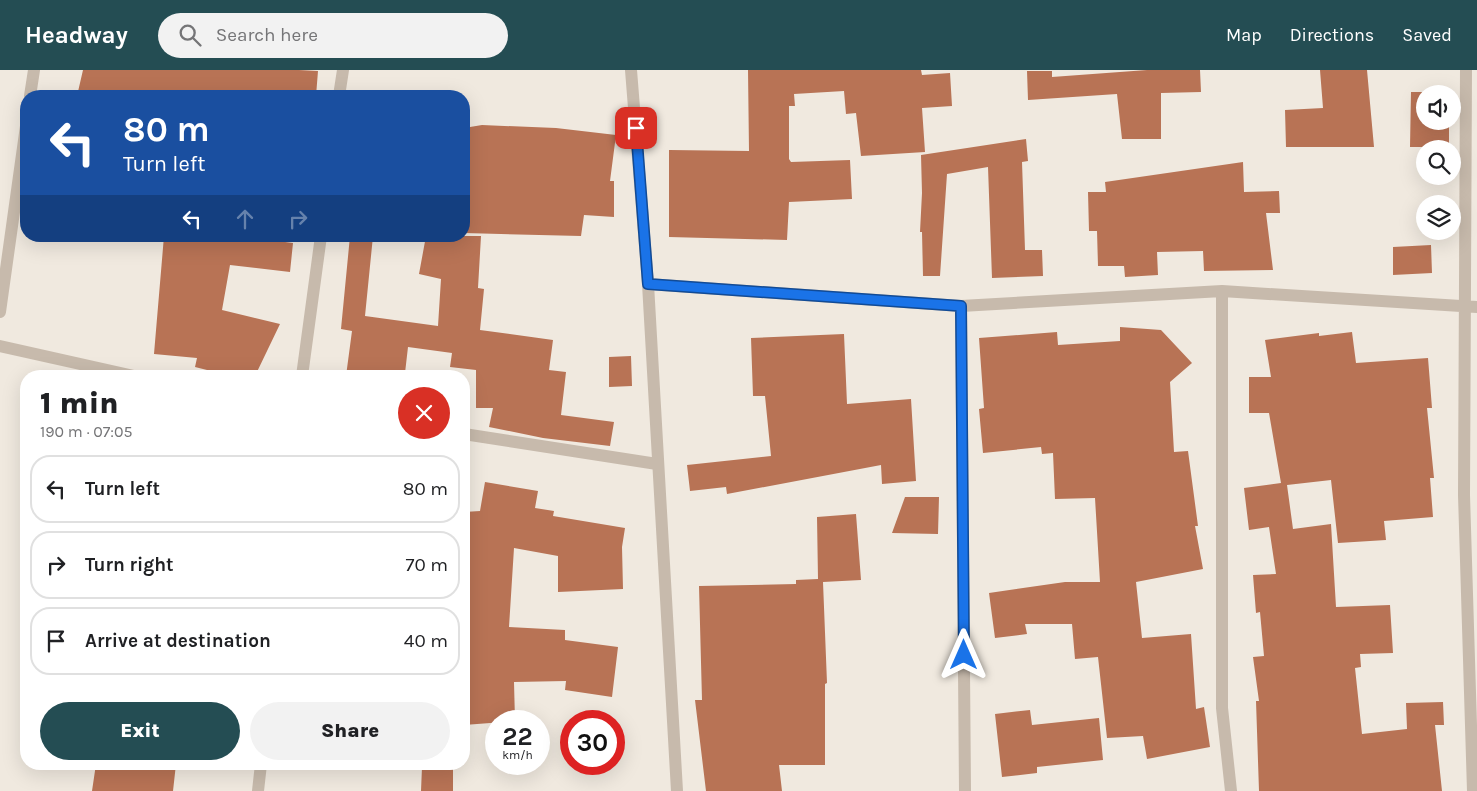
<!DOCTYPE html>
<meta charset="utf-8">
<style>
body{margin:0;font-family:Karla,sans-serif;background:#f2f2f2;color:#202124;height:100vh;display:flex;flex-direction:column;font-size:19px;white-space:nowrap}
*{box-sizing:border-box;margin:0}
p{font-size:16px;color:#757577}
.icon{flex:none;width:28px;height:28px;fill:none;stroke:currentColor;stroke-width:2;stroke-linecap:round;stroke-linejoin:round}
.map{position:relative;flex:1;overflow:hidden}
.panel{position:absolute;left:20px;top:300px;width:450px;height:400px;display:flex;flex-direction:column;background:#fff;border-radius:20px;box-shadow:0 5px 20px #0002}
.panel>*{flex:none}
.top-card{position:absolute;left:20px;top:20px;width:450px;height:152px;border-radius:20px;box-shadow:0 5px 20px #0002;background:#1a4fa0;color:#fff;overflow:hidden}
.controls{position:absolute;left:1416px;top:15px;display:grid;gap:10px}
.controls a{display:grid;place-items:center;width:45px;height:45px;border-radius:50%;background:#fff;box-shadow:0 5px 20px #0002;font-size:25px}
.speed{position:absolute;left:485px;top:640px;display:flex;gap:10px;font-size:25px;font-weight:700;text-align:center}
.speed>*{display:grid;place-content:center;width:65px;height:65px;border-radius:50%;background:#fff;box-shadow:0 5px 20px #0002;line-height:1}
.speed small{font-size:12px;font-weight:400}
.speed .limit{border:8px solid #d22;background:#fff;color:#111}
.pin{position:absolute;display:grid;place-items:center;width:42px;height:42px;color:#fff;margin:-21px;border-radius:10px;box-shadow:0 2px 8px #0006}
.me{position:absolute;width:55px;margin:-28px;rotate:0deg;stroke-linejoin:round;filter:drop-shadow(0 0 4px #0008)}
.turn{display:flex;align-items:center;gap:18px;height:105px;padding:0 20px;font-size:22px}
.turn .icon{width:65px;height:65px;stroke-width:2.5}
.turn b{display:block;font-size:35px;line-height:42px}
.lanes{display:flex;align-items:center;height:48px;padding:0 20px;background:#0003;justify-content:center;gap:25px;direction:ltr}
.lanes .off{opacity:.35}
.round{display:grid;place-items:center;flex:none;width:52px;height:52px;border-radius:26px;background:#f2f2f2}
.overview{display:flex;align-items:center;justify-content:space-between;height:85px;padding:0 20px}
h1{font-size:30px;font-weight:800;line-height:38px}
.button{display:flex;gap:10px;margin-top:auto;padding:10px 20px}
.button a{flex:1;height:58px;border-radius:30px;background:#244d53;color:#fff;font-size:20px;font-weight:800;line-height:58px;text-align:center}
.button a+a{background:#f2f2f2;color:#202124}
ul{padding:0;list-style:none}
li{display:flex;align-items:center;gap:15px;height:68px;margin:0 10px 8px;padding:0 10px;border:2px solid #e0e0e0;border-radius:20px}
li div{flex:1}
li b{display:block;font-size:19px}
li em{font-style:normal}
header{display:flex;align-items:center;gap:30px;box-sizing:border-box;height:70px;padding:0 25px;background:#244d53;color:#fff}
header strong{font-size:24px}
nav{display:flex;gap:28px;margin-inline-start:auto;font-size:18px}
.search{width:350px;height:45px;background:#f2f2f2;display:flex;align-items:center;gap:12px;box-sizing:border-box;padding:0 18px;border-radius:28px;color:#757577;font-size:19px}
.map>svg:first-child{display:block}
.building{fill:#b87355}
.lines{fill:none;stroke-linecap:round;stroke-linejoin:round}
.minor{stroke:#c7baac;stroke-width:12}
.route-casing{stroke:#114b97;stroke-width:12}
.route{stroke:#1a73e8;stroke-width:9}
</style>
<header>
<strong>Headway</strong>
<div class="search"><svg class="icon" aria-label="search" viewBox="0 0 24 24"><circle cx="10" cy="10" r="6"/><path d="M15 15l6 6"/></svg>Search here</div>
<nav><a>Map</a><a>Directions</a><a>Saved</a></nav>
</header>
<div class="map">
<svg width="1477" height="721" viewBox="0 0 1477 721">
<rect width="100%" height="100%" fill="#f0e9df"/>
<path class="building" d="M83,0h216l19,1 -2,25h-239z
M748,0h173l1,5 28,-2 2,33 -30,2 3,44 -64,4 -5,-43 -10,1 -2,-23 -50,3 1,12h-6v53l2,3 59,-2 2,39 -63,3 -2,38 -118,-3v-87l80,1z
M1147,0h53l1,22 -40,1v46h-39l-5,-45 -89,6 -1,-29h25v6z
M1320,0h47l7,77h-88l-1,-37 38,-2z
M1411,22h38v2h-24v27h24v26h-39z
M482,55l74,3 60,7 -6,46h4v36l-30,-2 -3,21 -117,-3v-105z
M1026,69l2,22 -6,1 3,88h17l1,26 -51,2 -4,-111 -41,7 -7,102h-17l-1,-44h-2l2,-39 -1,-38z
M1243,92l1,30 35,-1 1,22h-14l7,57 -69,1 -1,-20 -46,1 1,23 -33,2 -1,-11h-26l-1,-35h-8l-1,-39h18l-1,-10z
M164,166h74l55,7 -3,29 -60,-7 -8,45 58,14 -25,52h-24l-36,-9 2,-9 -43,-4z
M350,166h23l-8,80 73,10 3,-47 -22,-5 7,-38h55l-3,52 6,1 -4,41 73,10 -4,30 17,2 -5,43 53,7 -4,24 -67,-8 -54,-11 4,-19h-17v-38l-26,-3 2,-14 -44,-6 -3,26 -8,-1v4h-51l6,-45 -11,-2z
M1431,175l1,28 -39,2v-28z
M1120,257l41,3 31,33 -22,19 4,70 14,-1 10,75h-3l8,43 -67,13 6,56 49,-4 5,75 8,-2 6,40 -63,12 -4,-23 -36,2 -9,-81 -23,2 -3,-35h-47l2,10 -32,4 -6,-45 76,-11h35l-5,-84 -40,1 -2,-46 -11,1 -1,-7 -58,6 -4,-44 5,-1 -5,-70 78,-6 1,13 62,-4z
M1352,262l4,31 72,-5 4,50h-5l7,70h-4l3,39 -49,4 2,19 -48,3 -7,-63 -44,5 6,44 38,-5 5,83 54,-2 3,48 -33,1 1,13 -6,1 7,66 45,-5 -1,-26 37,-1 1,23h-9l7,66h-183l-3,-90h3l-6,-44 11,-1 -4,-44 -4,1 -3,-38 23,-1 -7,-47 -20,3 -5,-42 37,-5 -12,-70h-20v-36h22l-6,-37 54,-7v3z
M844,264l3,70 64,-5 5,82 -34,3 -1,-19 -154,29 -1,-7 -36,4 -3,-26 84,-9 -6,-60h-12l-2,-58z
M631,286l1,30 -23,1v-30z
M485,412l53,9 -3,17 19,3 -1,5 72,12 -3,19 1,42 -65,3v-36l-44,-8 -5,79 56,3v10l53,7 -6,50 -47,-7 1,-9 -52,1 1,39 -51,4v-213l16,-1z
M905,427h34l-1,37 -46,-1z
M856,444l5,66 -38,2 4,101 -2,1v81h-46l3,26h-76l-11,-91h7l-3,-114 97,-2v-4l22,-1 -1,-62z
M1030,640l2,15 67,-7 4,42 -66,7v6l-35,4 -7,-63z
M96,694h80l-3,27h-81z
M422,697l31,1v23h-32z"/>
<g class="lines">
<path class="minor" d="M631,0l17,214 29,507
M1466,0l-2,425 9,296
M30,26l4,-26
M339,26l4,-26
M648,214l313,22 261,-15 255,16
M1222,221v417l9,83
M961,236l4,485
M0,242l26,-186
M0,276l134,30
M302,306l19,-140
M464,364l193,30
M258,721l3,-27"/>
</g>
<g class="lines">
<g class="route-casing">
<path id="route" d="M636,58l12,156 313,22 3,349"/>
</g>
<use href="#route" class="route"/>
</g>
</svg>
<div class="controls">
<a><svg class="icon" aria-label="sound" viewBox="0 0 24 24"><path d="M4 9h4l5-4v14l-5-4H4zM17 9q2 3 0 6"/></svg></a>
<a><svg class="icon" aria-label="search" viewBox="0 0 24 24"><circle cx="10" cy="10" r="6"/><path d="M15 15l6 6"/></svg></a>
<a><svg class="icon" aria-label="layers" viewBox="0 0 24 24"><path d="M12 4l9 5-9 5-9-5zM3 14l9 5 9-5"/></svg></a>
</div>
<div class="speed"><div>22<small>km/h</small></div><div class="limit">30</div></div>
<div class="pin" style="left:636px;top:58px;background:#d93025"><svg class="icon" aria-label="arrive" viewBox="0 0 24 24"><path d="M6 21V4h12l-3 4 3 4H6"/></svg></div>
<svg class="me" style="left:964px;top:585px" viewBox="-20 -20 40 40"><path d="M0-17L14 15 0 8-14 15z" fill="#1a73e8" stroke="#fff" stroke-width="4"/></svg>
<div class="top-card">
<div class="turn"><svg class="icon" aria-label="left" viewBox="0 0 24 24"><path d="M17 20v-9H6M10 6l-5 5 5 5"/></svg><div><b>80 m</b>Turn left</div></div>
<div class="lanes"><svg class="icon" aria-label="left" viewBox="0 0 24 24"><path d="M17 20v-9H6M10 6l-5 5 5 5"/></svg><svg class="icon off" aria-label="ahead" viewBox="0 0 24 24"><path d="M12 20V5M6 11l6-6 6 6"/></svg><svg class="icon off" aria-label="right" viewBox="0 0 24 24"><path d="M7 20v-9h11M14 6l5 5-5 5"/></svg></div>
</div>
<section class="panel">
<div class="overview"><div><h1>1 min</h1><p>190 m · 07:05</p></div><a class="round" style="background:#d93025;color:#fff"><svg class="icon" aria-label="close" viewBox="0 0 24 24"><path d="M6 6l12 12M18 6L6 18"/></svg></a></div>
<ul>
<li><svg class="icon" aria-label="left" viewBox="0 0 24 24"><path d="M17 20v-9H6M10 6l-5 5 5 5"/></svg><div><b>Turn left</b></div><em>80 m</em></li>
<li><svg class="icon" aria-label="right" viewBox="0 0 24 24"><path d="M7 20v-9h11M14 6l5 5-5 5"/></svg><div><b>Turn right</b></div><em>70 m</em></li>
<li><svg class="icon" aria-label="arrive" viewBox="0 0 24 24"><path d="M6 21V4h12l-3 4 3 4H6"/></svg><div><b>Arrive at destination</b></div><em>40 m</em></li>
</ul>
<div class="button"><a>Exit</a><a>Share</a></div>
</section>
</div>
